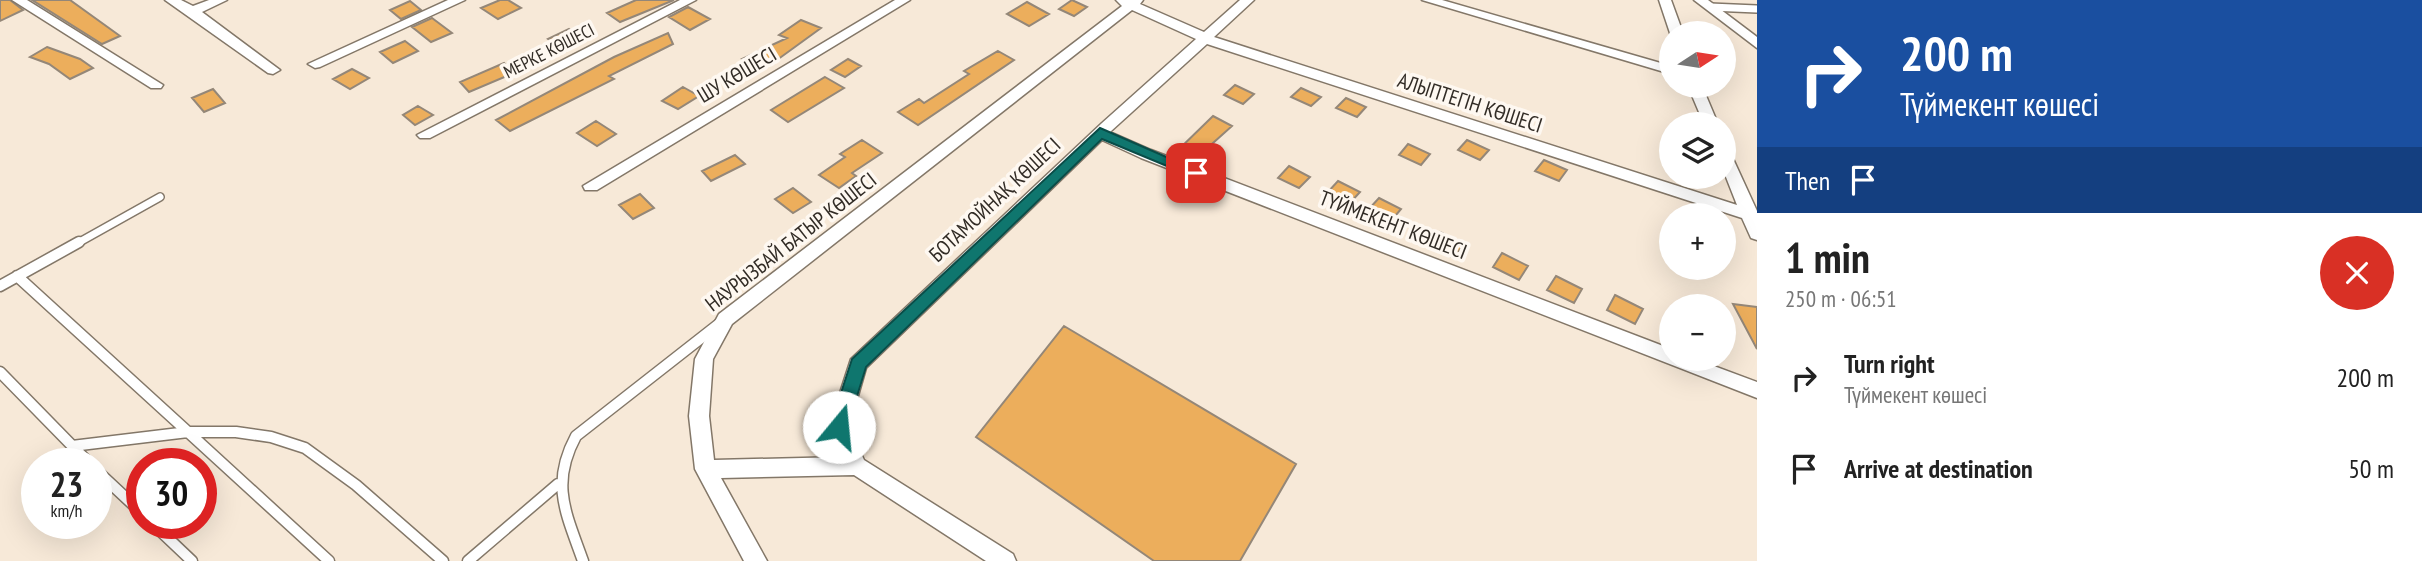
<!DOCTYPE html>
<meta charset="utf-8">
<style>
body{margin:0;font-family:"PT Sans Narrow",sans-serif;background:#f2f2f2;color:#222;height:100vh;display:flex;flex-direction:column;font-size:26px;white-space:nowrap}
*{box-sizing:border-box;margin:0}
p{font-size:23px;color:#767676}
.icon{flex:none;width:38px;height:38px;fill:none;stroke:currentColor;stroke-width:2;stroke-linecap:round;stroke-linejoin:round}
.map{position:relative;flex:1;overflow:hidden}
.drawer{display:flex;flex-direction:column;background:#fff;width:665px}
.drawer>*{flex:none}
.banner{background:#1a4fa0;color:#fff;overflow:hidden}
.needle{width:46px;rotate:78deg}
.buttons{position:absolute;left:1659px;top:21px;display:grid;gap:14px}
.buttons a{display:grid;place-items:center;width:77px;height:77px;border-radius:50%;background:#fff;box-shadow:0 7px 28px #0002;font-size:35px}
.speed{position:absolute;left:21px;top:448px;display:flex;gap:14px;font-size:35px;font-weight:700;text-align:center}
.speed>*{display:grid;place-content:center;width:91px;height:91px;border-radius:50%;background:#fff;box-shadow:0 7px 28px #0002;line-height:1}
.speed small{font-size:18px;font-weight:400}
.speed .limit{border:10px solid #d22;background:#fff;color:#111}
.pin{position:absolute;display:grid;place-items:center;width:60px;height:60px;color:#fff;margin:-30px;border-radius:14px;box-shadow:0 4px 10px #0006}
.me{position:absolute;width:77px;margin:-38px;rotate:17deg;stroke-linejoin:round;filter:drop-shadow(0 0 5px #0008)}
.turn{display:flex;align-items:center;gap:24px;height:147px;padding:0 28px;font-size:32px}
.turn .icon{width:91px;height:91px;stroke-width:2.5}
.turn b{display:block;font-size:49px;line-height:60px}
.then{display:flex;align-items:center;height:66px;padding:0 28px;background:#0003;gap:14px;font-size:26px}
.round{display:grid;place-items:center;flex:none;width:74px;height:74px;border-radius:37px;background:#f2f2f2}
.overview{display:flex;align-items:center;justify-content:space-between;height:119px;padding:0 28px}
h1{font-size:42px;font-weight:600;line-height:52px}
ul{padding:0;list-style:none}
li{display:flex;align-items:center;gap:21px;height:91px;padding:0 28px}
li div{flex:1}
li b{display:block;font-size:26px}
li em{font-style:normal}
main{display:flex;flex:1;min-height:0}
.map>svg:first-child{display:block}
.building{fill:#ecae5c;stroke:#948778;stroke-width:2}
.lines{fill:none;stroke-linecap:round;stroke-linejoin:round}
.lane-far1-casing{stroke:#837768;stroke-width:10}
.lane-casing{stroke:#837768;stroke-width:13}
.street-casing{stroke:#837768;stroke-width:3}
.lane-far1{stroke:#fff;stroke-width:7}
.lane{stroke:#fff;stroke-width:10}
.street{fill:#fff;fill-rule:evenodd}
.route{fill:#0f766e;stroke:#0a4d48;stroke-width:2}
.labels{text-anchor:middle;stroke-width:7;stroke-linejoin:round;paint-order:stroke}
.far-street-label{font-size:18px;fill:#322c26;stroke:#fef8f1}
.street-label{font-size:21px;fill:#322c26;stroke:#fef8f1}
</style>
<main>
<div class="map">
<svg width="1757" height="561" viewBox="0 0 1757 561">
<rect width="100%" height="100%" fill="#f7e9d8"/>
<path class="building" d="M0,0h10l13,10 -23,11z
M32,0h38l50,36 -18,8z
M500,0h8l13,8 -23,11 -17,-11z
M636,0h38l-54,22 -13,-9z
M1072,0l15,7 -13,9 -15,-7z
M410,1l11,9 -20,9 -11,-9z
M1027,2l22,12 -20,12 -22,-12z
M688,7l22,12 -20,11 -21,-13z
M432,18l20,15 -21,9 -19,-15z
M801,20l20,8 -44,32 -21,10 -14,-11 45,-21 -8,-3z
M569,29l15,11 -21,10 -15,-11z
M668,33l5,11 -64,32 5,3 -104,52 -14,-11 118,-63z
M405,41l13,10 -25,12 -13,-11z
M47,47l33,12 13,9 -23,11 -21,-15 -19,-7z
M998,51l16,9 -96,65 -20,-13 21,-13 5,4 45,-29 -5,-3z
M848,59l13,7 -16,11 -14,-7z
M504,63l10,10 -45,19 -9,-10z
M352,69l17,9 -19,11 -17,-10z
M825,77l19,11 -56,34 -17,-12z
M1235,85l19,9 -11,10 -19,-9z
M683,87l16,9 -21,13 -16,-8z
M1301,88l20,9 -10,9 -20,-9z
M213,89l12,14 -21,9 -12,-14z
M1346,98l20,9 -9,10 -21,-9z
M418,106l15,9 -18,10 -12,-10z
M1213,116l19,10 -29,26 3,2 -11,10 -21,-10z
M596,121l20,13 -19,12 -20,-13z
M862,140l20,13 -30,20 4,3 -17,12 -20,-13 26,-18 -5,-3z
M1467,140l22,10 -9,10 -22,-10z
M1408,144l22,10 -9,11 -22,-10z
M735,155l10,9 -34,17 -9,-10z
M1544,160l23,10 -8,11 -24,-10z
M1289,166l21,11 -11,11 -21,-10z
M1338,181l22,11 -11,12 -22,-11z
M793,188l18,14 -18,11 -18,-14z
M640,194l14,14 -21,11 -14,-14z
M1379,198l22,11 -10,12 -23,-11z
M1440,232l24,12 -10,14 -24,-13z
M1502,253l26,13 -9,14 -26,-13z
M1556,276l26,13 -8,14 -27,-13z
M1615,295l28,14 -8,15 -28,-14z
M1733,304l24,3v42z
M1064,326l232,138 -56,97h-86l-178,-124z"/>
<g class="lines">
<g class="lane-far1-casing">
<path id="lane-far1" d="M1710,7l47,2
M76,244l84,-47"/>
</g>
<g class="lane-casing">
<path id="lane" d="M17,276l171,156h48l35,5 34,11 51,37 87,76
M0,286l79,-44
M0,372l90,92
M72,446l116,-14 141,129
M96,470l46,43
M152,523l40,38
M468,561l90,-77
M583,561c-17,-48 -33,-77 -7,-125l143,-112"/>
</g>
<g class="street-casing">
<path id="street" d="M12,0h15l136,85 -2,3h-10z
M165,0h16l12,6 16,-6h18l-25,12 78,58 -7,4 -5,-1z
M448,0h17l-145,67 -5,1 -7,-4z
M680,0h16l-266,138h-10l-3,-3z
M895,0h15l-313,190h-12l-2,-4z
M1116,0h27l-3,4 64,28 36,-32h14l-40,37 523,168 -13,-33v-23l5,1 28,61v29l-6,-2 -9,-20 -535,-174 -97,88 41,18 520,199v10h24l62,23v16l-616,-240 -39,-18 -236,228 -17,59 15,33 149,94 3,7h-30l-132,-86 -133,3 46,83h-23l-49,-92 -6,-53 6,-57 24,-45 403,-308zM1132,10l64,29 -94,84 -251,236 -22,68 14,30 -129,3 -5,-44 4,-57 19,-35z
M1422,0h20l229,66v8z
M1659,0h12l12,33h-12v3z
M1694,0h14l49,37v11z
M1688,86h14l16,38h-14z"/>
</g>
<use href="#lane-far1" class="lane-far1"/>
<use href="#lane" class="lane"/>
<use href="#street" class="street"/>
</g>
<path class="route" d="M1100,128l103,45 -7,5 -5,-2 -89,-37 -236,228 -20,65h-13l-3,-5 22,-68z"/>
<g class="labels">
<g class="far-street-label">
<text transform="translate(549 51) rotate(-27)" y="6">МЕРКЕ КӨШЕСІ</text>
</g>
<g class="street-label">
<text transform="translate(737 75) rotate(-31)" y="7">ШУ КӨШЕСІ</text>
<text transform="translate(1470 103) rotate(18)" y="7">АЛЫПТЕГІН КӨШЕСІ</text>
<text transform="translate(995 200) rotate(-43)" y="7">БОТАМОЙНАҚ КӨШЕСІ</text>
<text transform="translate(1393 225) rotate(21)" y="7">ТҮЙМЕКЕНТ КӨШЕСІ</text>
<text transform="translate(791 242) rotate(-38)" y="7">НАУРЫЗБАЙ БАТЫР КӨШЕСІ</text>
</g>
</g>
</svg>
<div class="buttons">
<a><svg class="needle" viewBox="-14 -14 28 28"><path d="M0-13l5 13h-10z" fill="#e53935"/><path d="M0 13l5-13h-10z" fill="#767676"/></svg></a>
<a><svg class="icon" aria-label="layers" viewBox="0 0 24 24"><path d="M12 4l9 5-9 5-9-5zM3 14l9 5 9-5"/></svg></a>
<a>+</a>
<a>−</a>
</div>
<div class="speed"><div>23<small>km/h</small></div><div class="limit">30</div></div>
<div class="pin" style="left:1196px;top:173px;background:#d93025"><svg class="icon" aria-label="arrive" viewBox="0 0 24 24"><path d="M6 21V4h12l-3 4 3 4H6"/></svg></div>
<svg class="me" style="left:839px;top:427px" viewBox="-20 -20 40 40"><circle r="19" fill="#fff"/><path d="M0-13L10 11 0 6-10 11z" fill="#0f766e"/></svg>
</div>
<section class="drawer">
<div class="banner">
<div class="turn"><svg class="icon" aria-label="right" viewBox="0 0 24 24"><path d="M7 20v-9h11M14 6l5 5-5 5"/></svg><div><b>200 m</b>Түймекент көшесі</div></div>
<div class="then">Then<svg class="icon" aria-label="arrive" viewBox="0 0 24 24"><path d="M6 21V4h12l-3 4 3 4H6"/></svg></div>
</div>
<div class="overview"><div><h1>1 min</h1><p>250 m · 06:51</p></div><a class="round" style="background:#d93025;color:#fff"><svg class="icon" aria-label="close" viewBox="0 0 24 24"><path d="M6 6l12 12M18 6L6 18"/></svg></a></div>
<ul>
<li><svg class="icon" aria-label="right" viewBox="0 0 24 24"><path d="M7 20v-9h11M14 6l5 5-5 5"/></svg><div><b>Turn right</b><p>Түймекент көшесі</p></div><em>200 m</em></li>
<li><svg class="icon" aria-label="arrive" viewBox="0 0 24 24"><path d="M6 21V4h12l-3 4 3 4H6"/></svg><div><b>Arrive at destination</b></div><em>50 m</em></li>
</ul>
</section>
</main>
